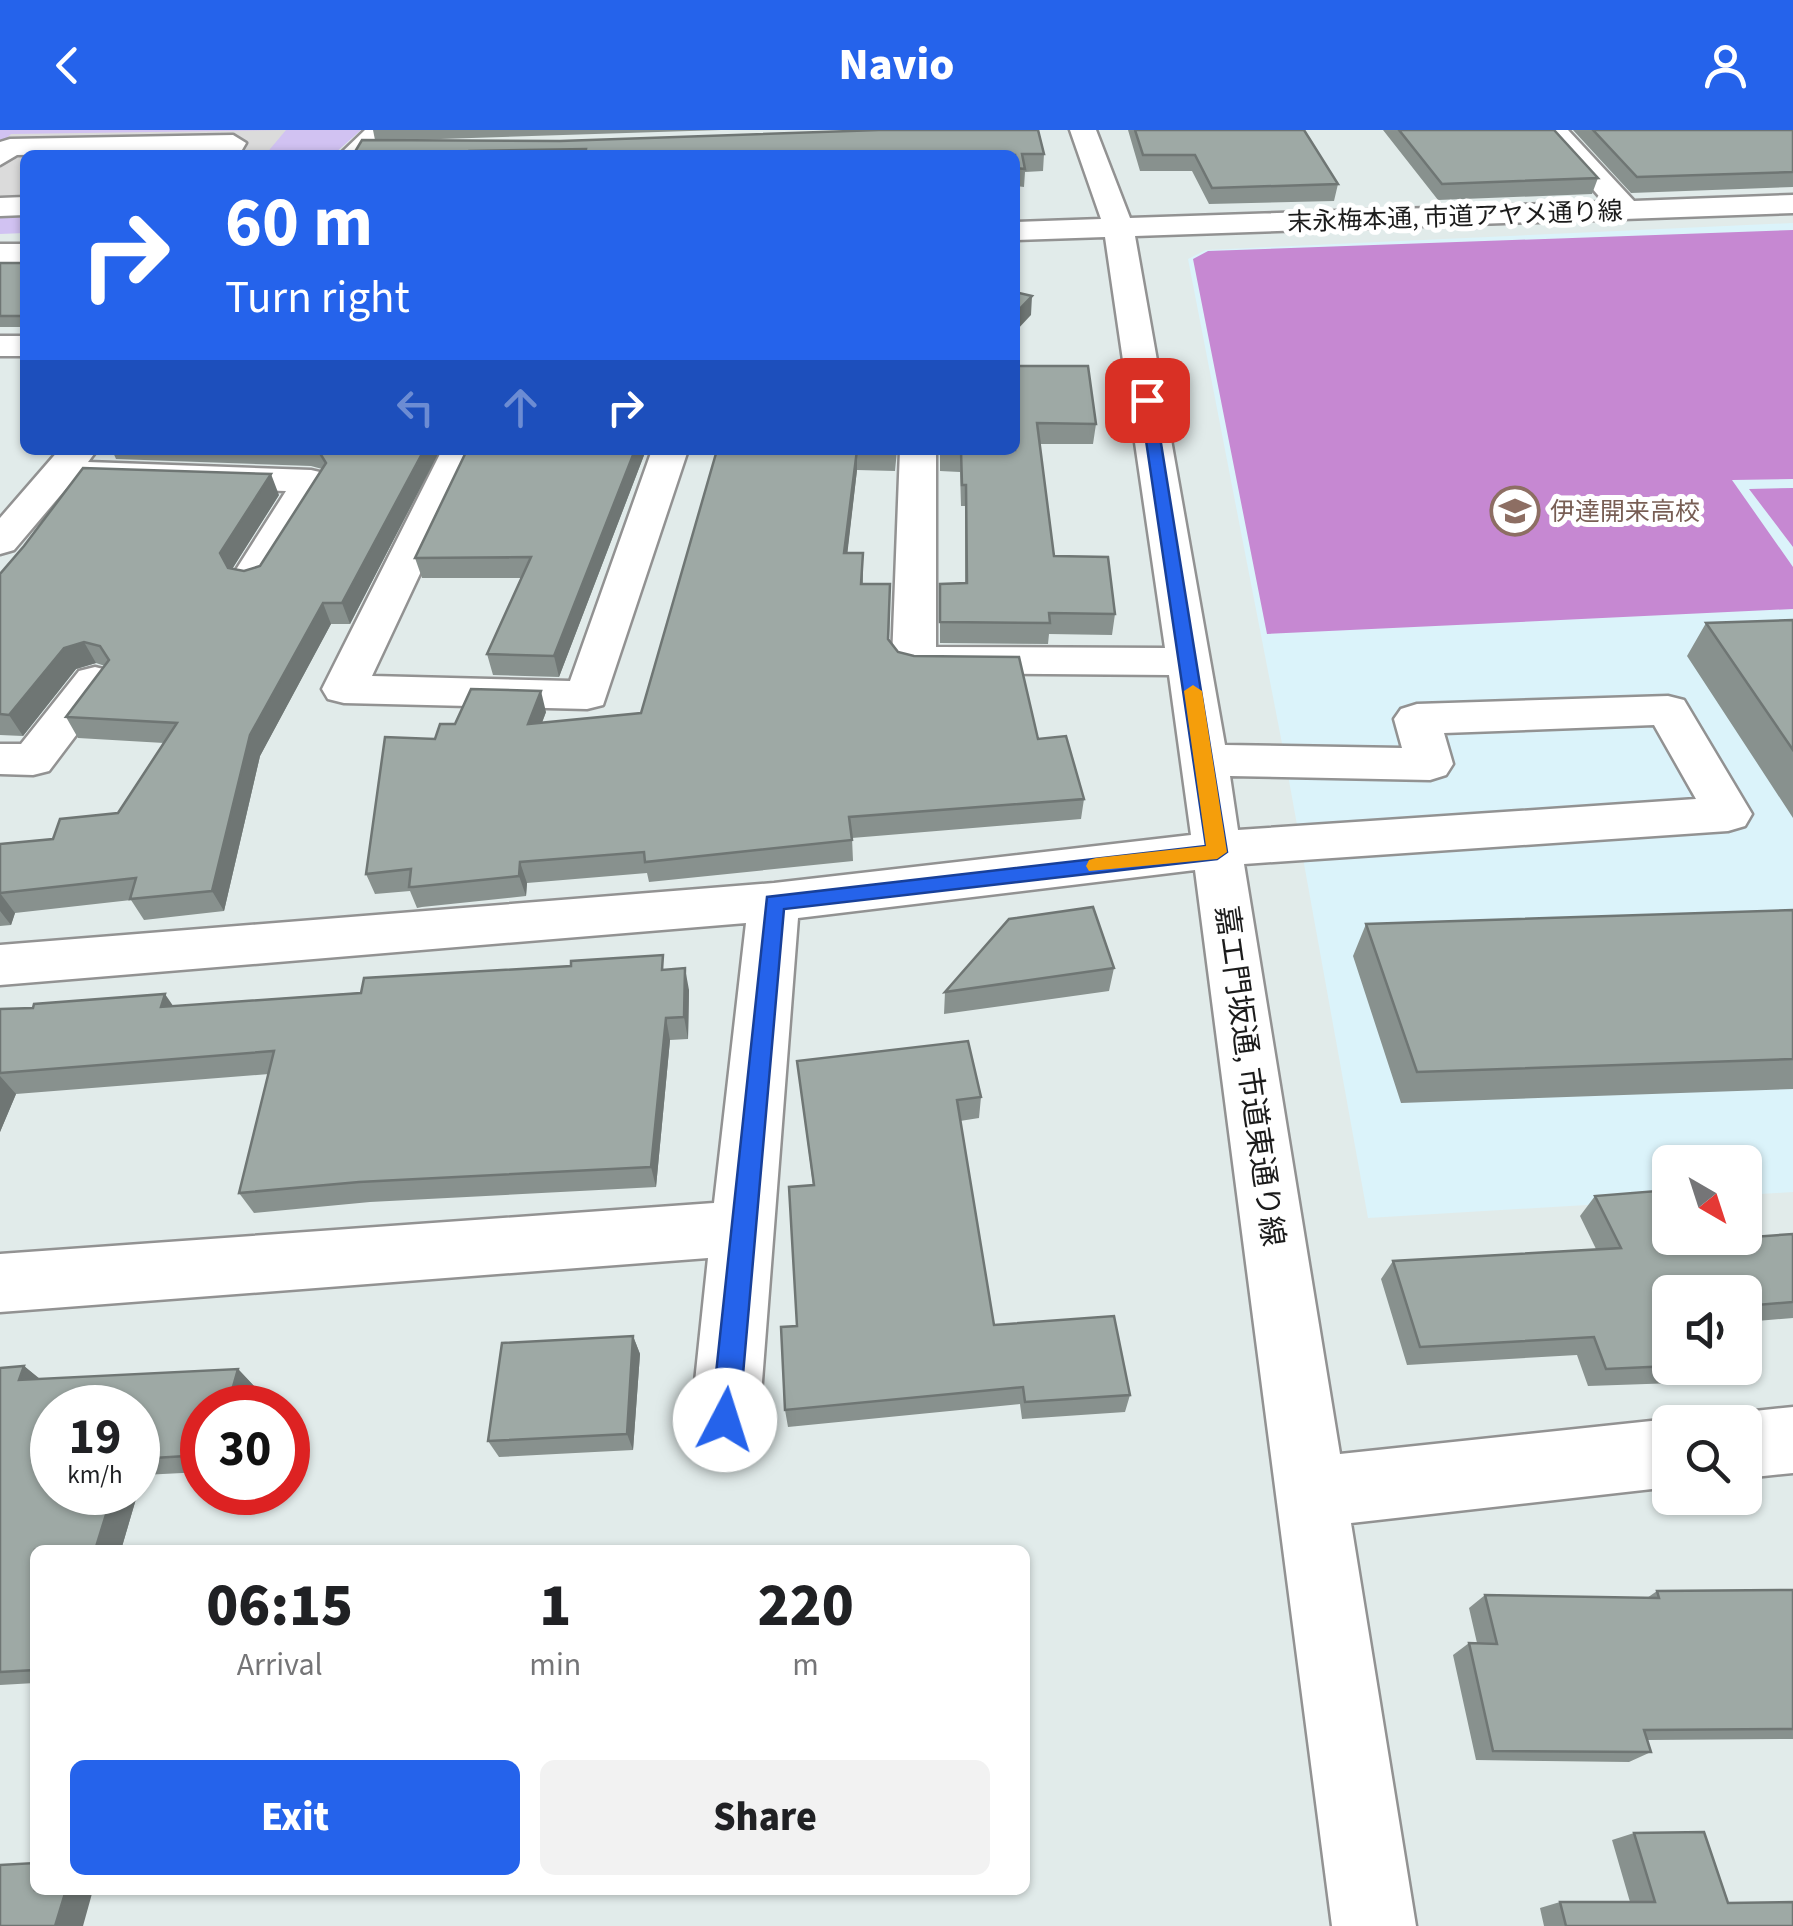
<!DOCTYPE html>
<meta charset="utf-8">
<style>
body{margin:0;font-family:"Source Sans 3","Noto Sans JP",sans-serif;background:#f2f2f2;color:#202124;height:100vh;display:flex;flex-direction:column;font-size:38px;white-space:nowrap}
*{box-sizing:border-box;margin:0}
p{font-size:32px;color:#757577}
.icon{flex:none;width:55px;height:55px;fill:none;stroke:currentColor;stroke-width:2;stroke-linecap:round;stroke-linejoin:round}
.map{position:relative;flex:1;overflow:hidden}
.drawer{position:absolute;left:30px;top:1415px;width:1000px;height:350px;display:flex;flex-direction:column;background:#fff;border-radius:15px;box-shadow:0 2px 8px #0004}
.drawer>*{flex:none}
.top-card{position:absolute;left:20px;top:20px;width:1000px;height:305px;border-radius:15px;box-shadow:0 2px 8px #0004;background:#2563eb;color:#fff;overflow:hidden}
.needle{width:65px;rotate:141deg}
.controls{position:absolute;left:1652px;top:1015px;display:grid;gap:20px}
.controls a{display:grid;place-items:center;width:110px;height:110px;border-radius:15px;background:#fff;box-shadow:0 2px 8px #0004;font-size:50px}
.speed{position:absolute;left:30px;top:1255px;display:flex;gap:20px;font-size:50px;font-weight:700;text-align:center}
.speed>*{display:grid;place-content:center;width:130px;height:130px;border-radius:50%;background:#fff;box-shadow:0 2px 8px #0004;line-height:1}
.speed small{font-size:25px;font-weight:400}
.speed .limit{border:15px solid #d22;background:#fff;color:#111}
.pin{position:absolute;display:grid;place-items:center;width:85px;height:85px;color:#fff;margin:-42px;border-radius:20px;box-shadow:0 5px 15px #0006}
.me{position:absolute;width:110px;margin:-55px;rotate:5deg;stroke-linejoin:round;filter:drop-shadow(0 0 8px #0008)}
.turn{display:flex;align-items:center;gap:35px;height:210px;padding:0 40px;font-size:45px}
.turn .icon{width:130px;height:130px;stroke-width:2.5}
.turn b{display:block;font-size:70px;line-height:85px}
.lanes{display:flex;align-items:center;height:95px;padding:0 40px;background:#0003;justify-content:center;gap:50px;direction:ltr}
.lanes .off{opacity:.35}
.eta{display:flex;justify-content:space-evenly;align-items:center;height:170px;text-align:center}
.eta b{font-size:60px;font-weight:800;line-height:70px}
.action{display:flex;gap:20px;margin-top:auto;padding:20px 40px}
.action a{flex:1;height:115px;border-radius:15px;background:#2563eb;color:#fff;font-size:40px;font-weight:800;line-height:115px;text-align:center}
.action a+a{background:#f2f2f2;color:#202124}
header{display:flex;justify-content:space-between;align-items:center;height:130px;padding:0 40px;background:#2563eb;color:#fff;font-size:45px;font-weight:800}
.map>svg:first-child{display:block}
.education{fill:#dbf3fa}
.park{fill:#d1c2f2}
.pitch{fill:#c688d2}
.parking{fill:#dbdbdb}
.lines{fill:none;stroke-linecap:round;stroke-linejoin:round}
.minor-casing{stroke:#929292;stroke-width:5}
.minor{fill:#fff;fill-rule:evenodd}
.wall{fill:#88918e;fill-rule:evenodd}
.shaded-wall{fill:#6f7674}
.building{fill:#9ea9a5;stroke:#6f7674;stroke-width:2.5}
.route{fill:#2563eb;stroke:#184099;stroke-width:2.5}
.slow{fill:#f59e0b}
.labels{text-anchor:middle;stroke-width:10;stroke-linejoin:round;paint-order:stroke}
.far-street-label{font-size:25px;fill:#1b1b1b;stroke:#fff}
.far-education-label{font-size:25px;fill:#785e54;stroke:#fff;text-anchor:start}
.street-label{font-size:30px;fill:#1b1b1b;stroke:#fff}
</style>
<header><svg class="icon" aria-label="back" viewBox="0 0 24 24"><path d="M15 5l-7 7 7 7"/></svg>Navio<svg class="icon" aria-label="person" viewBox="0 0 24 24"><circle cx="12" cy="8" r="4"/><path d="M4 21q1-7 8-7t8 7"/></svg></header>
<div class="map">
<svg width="1793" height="1796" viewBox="0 0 1793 1796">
<rect width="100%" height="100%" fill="#e1ebea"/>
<path class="education" d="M1793,93v969l-48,3v-33h-75v38l-302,18 -82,-454 -98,-505 18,-9z"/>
<path class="park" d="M0,0h361l-28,25h-308v78l-25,1z"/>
<path class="pitch" d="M1793,100v249l-61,1 61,87v42l-526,25 -74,-375 15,-8z
M1793,358v59l-44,-58z"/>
<path class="parking" d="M286,0l-21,25h-240v57l-25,1v-69l11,-10z"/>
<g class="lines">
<g class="minor-casing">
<path id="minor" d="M365,0h28l-24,25h-30z
M1070,0h26l34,88 474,-16 -63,-72h27l66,71 159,-6v18l-658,23 90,509 177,3 -8,-29 7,-10 16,-5 251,-8 16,4 68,114 -7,12 -17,5 -484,33 96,590 330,-35 8,3h-8v65l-319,36 65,403h-84l-137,-1056 -397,48 -39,502 -10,23 -24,10 -24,-10 -10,-23 17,-162 -708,54v-58l714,-51 32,-280 -746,62v-40l774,-62 417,-48 -22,-160 -255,-2 -15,-4 -7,-9 8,-210h36v197l229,1 -60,-411 -90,3v-18l86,-3zM1654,595l42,74 -458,31 -8,-54 200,4 16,-5 7,-11 -9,-31z
M233,5l13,8 -7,12h-28l3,-4 -197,4 -17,10v-23l10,-3z
M25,67v18l-25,1v-18z
M0,114h25v18h-25z
M0,206h25v20h-25z
M59,320h38l-9,12 223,8 13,3 6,8 -64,104 -14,3 -14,-3 -6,-9 54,-85 -216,-7 -56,66 -14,4v-36z
M442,320h36l-106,226 198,5 82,-231h36l-85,255 -16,4 -243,-6 -16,-4 -6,-10z
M95,537l16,4 6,10 -68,90 -16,4 -33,-1v-30h21l58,-73z
M1793,1277v66l-48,5v-56l-24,-1 24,-9z"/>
</g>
<use href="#minor" class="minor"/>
</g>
<path class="wall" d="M373,0h348l-311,10 634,14 -1,17 -18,1 -1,15 -9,-1v-31h-662l22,-15z
M1128,0h176l34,54 -4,17 -125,3 -17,-33h-52z
M1383,0h171l44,48 -6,16 -154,6z
M1573,0h220v57l-162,6z
M0,133h25v64h-25z
M1015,236l81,58 -3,20h-53l14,112 61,58 -3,21 -63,-1 -1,10 -108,-1v-59l25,-1v-77h-4l-1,-34 -20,-1v-21z
M112,320h328l-90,174h-19l-71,132 -36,155 -80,9 -13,-20 -116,13 -4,12 -11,1v-82l53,-5 65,-26 46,-70 -86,-5 -12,-21 39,-51 -9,-3 -20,6 -53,67 -23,-1v-161l279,-79 -47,74 12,2 16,-5 62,-97 -11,-3 -195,-7z
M646,320l-87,227 -66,-2 -6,-21 34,-76h-99l-7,-20z
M717,320h180l-2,21 -38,-1 -10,83h16v31l27,21 -1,35 9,12 140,87 46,60 -3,20 -229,19 1,23 -204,21 -2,-9 -120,10 -1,13 -104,11 -5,1 -7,-17 -35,3 -9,-20 69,-135 20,-15 91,-12 -4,11 99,-10z
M1793,490v198l-106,-162 19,-33z
M1793,780v179l-392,14 -48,-147 13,-32z
M1114,838l-5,23 -165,23 1,-22z
M666,840l23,20 -1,49 -18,1 -14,147 -286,15 -116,11 -15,-20 30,-119 -253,20 -16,38v-123l173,-3z
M797,931l184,36 -2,21 -19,3 34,204 136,70 -5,17 -103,7 -2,-15 -232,23 -3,-17 12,-84 16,-141z
M1595,1066l89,46 109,-8v84l-48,4v-30h-75v76h52l-17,14 -117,4 -11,-31 -170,10 -26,-86 12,-18 203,-12 -16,-33z
M633,1206l7,18 -7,96 -134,7 -11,-16z
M24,1236l15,13 199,-10 16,17 -5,22h-47v64l-59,3 -22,75h-86v133l-35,2v-317zM52,1278h86v84h-86z
M1793,1460v149l-146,1 4,12 -22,10 -153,-2 -23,-105 16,-12h8l-8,-35 16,-13 162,3 10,-7z
M1634,1703l94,70 65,23h-249l-4,-18 20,-6h70l-18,-62z"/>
<path class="shaded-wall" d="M1032,166l-1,19 -16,17v-18z
M424,320h16l-90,174 -8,-21z
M635,320h11l-87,227 -5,-21z
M857,320v20l-12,104 -1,-21z
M271,344l8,21 -50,79 -9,-21z
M323,473l8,21 -71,132 -36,155 -12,-20 38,-156z
M84,512l12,21 -20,6 -53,67 -14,-21 55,-67z
M541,561l5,21 -13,33 -5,-21z
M520,732l7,21 -1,13 -7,-20z
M0,763l15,20 -4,12 -11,-14z
M685,838l4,22 -1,49 -4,-22z
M165,864l15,22 -19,-9z
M666,888l4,22 -14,147 -5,-20z
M0,946l16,18 -16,38z
M633,1206l7,18 -7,96 -6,-16z
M24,1236l21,17 -26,-3z
M238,1239l16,17 -5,22h-22z
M138,1341l5,4 -22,75h-26l18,-58h25z
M66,1760h27l-10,36h-28z"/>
<path class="building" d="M879,0h159l6,24h-22l3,15 -10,-1v-13h-388v-2l-42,1 1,-5 -117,2 -2,4h-114l9,-15 198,1z
M1135,0h169l34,54 -126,4 -17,-33h-52z
M1399,0h155l44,48 -156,6z
M1593,0h200v42l-156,5z
M0,133h25v53h-25z
M1015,162l17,4 -17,18z
M1015,236h73l8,58 -59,-1 17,133 54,1 7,57 -66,-1 1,10 -110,-1v-38l27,-1 -1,-98h-4l-1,-34 -21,-1h75z
M318,320h106l-82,153h-19l-73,132 -38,156 -82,8 6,-21 -136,15v-49l53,-5 7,-20 58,-6 59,-90 -111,-6 43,-57 -9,-14 -16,-4 -20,6 -55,67 -9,-1v-140l24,-28 59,-78 188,6 -51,79 8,15 16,3 16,-5 66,-103z
M467,320h168l-81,206 -67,-2 44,-97 -116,1z
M717,320h178h-38l-13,103h19l-2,31h29l-2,55 10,13 16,4 105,1 19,82 28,-3 18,63 -235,18 3,23 -207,22 -1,-10 -124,10 -1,14 -106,11h-4l2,-18 -45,5 19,-137 50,2 5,-15h15l16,-35 70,2 -13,33 113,-11z
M1793,490v130l-87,-127z
M1093,777l21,61 -169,24 64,-73z
M1793,780v149l-376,13 -51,-148z
M663,825l-1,15 23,-2 -1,49 -18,1 -15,149 -292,15 -120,11 35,-142 -274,22v-64l33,-1 1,-4 131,-10 -4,13 200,-14 3,-15 207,-12v-5z
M968,911l13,56 -24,3 37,225 120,-9 16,79 -105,7 -2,-15 -238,23 -4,-83 16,-1 -8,-139 25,-2 -17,-124z
M1657,1061l13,25v22h11l3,4 109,-8v68l-48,4v-14h-75v74l-64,3 -12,-32 -174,10 -27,-86 228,-13 -26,-52z
M633,1206l-6,98 -139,7 14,-98z
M24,1236l-5,14 219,-11 -11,39h-25v47l-64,4v-51h-86v84h61l-18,58h-60v120l-35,2v-304z
M1793,1460v139l-149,1 7,22 -158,-1 -24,-108 28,1 -12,-49 174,3 -2,-7z
M1704,1702l24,71 65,-1v24h-227l-6,-24h95l-21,-69z
M35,1733v27h31l-11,36h-55v-61z"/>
<path class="route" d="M1147,266l7,4 73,452 -10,7 -433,50 -45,511 -4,10 -10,4 -10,-4 -4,-10 56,-523 439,-51 -66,-446z"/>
<path class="slow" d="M1193,555l9,6 25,161 -10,7 -128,12 -3,-5 3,-6 7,-2 110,-12 -22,-155z"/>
<defs>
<g id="school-ring" transform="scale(2.5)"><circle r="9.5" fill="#fff" stroke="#8d6e63" stroke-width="1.5"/><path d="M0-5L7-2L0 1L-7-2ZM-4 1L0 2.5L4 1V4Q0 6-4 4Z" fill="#8d6e63"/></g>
</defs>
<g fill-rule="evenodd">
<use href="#school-ring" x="1515" y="381"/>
</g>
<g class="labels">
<g class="far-street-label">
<text transform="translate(1455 86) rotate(-2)" y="9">末永梅本通, 市道アヤメ通り線</text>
</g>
<g class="far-education-label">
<text x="1550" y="390">伊達開来高校</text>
</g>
<g class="street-label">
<text transform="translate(1250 946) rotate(82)" y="10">嘉エ門坂通, 市道東通り線</text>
</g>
</g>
</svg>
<div class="controls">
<a><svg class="needle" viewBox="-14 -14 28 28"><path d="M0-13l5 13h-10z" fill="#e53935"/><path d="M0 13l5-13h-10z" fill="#757577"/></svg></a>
<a><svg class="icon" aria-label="sound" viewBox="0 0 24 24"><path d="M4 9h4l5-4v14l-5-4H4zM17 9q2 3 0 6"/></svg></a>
<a><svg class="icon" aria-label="search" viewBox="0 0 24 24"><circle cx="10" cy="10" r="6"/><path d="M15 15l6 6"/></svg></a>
</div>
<div class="speed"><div>19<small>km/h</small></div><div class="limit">30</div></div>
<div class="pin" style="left:1147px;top:270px;background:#d93025"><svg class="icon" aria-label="arrive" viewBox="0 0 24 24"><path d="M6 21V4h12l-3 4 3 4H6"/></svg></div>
<svg class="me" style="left:725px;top:1290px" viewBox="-20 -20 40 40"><circle r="19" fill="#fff"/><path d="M0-13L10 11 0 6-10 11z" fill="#2563eb"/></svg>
<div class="top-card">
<div class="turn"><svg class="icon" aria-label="right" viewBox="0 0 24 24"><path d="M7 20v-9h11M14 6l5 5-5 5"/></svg><div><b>60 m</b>Turn right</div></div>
<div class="lanes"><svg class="icon off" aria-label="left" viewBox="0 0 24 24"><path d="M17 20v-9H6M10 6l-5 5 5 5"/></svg><svg class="icon off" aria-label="ahead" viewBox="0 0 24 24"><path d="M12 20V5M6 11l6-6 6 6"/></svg><svg class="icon" aria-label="right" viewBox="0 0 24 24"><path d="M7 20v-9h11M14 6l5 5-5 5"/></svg></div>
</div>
<section class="drawer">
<div class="eta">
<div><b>06:15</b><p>Arrival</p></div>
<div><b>1</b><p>min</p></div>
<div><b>220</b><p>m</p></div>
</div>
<div class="action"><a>Exit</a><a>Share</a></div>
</section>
</div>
